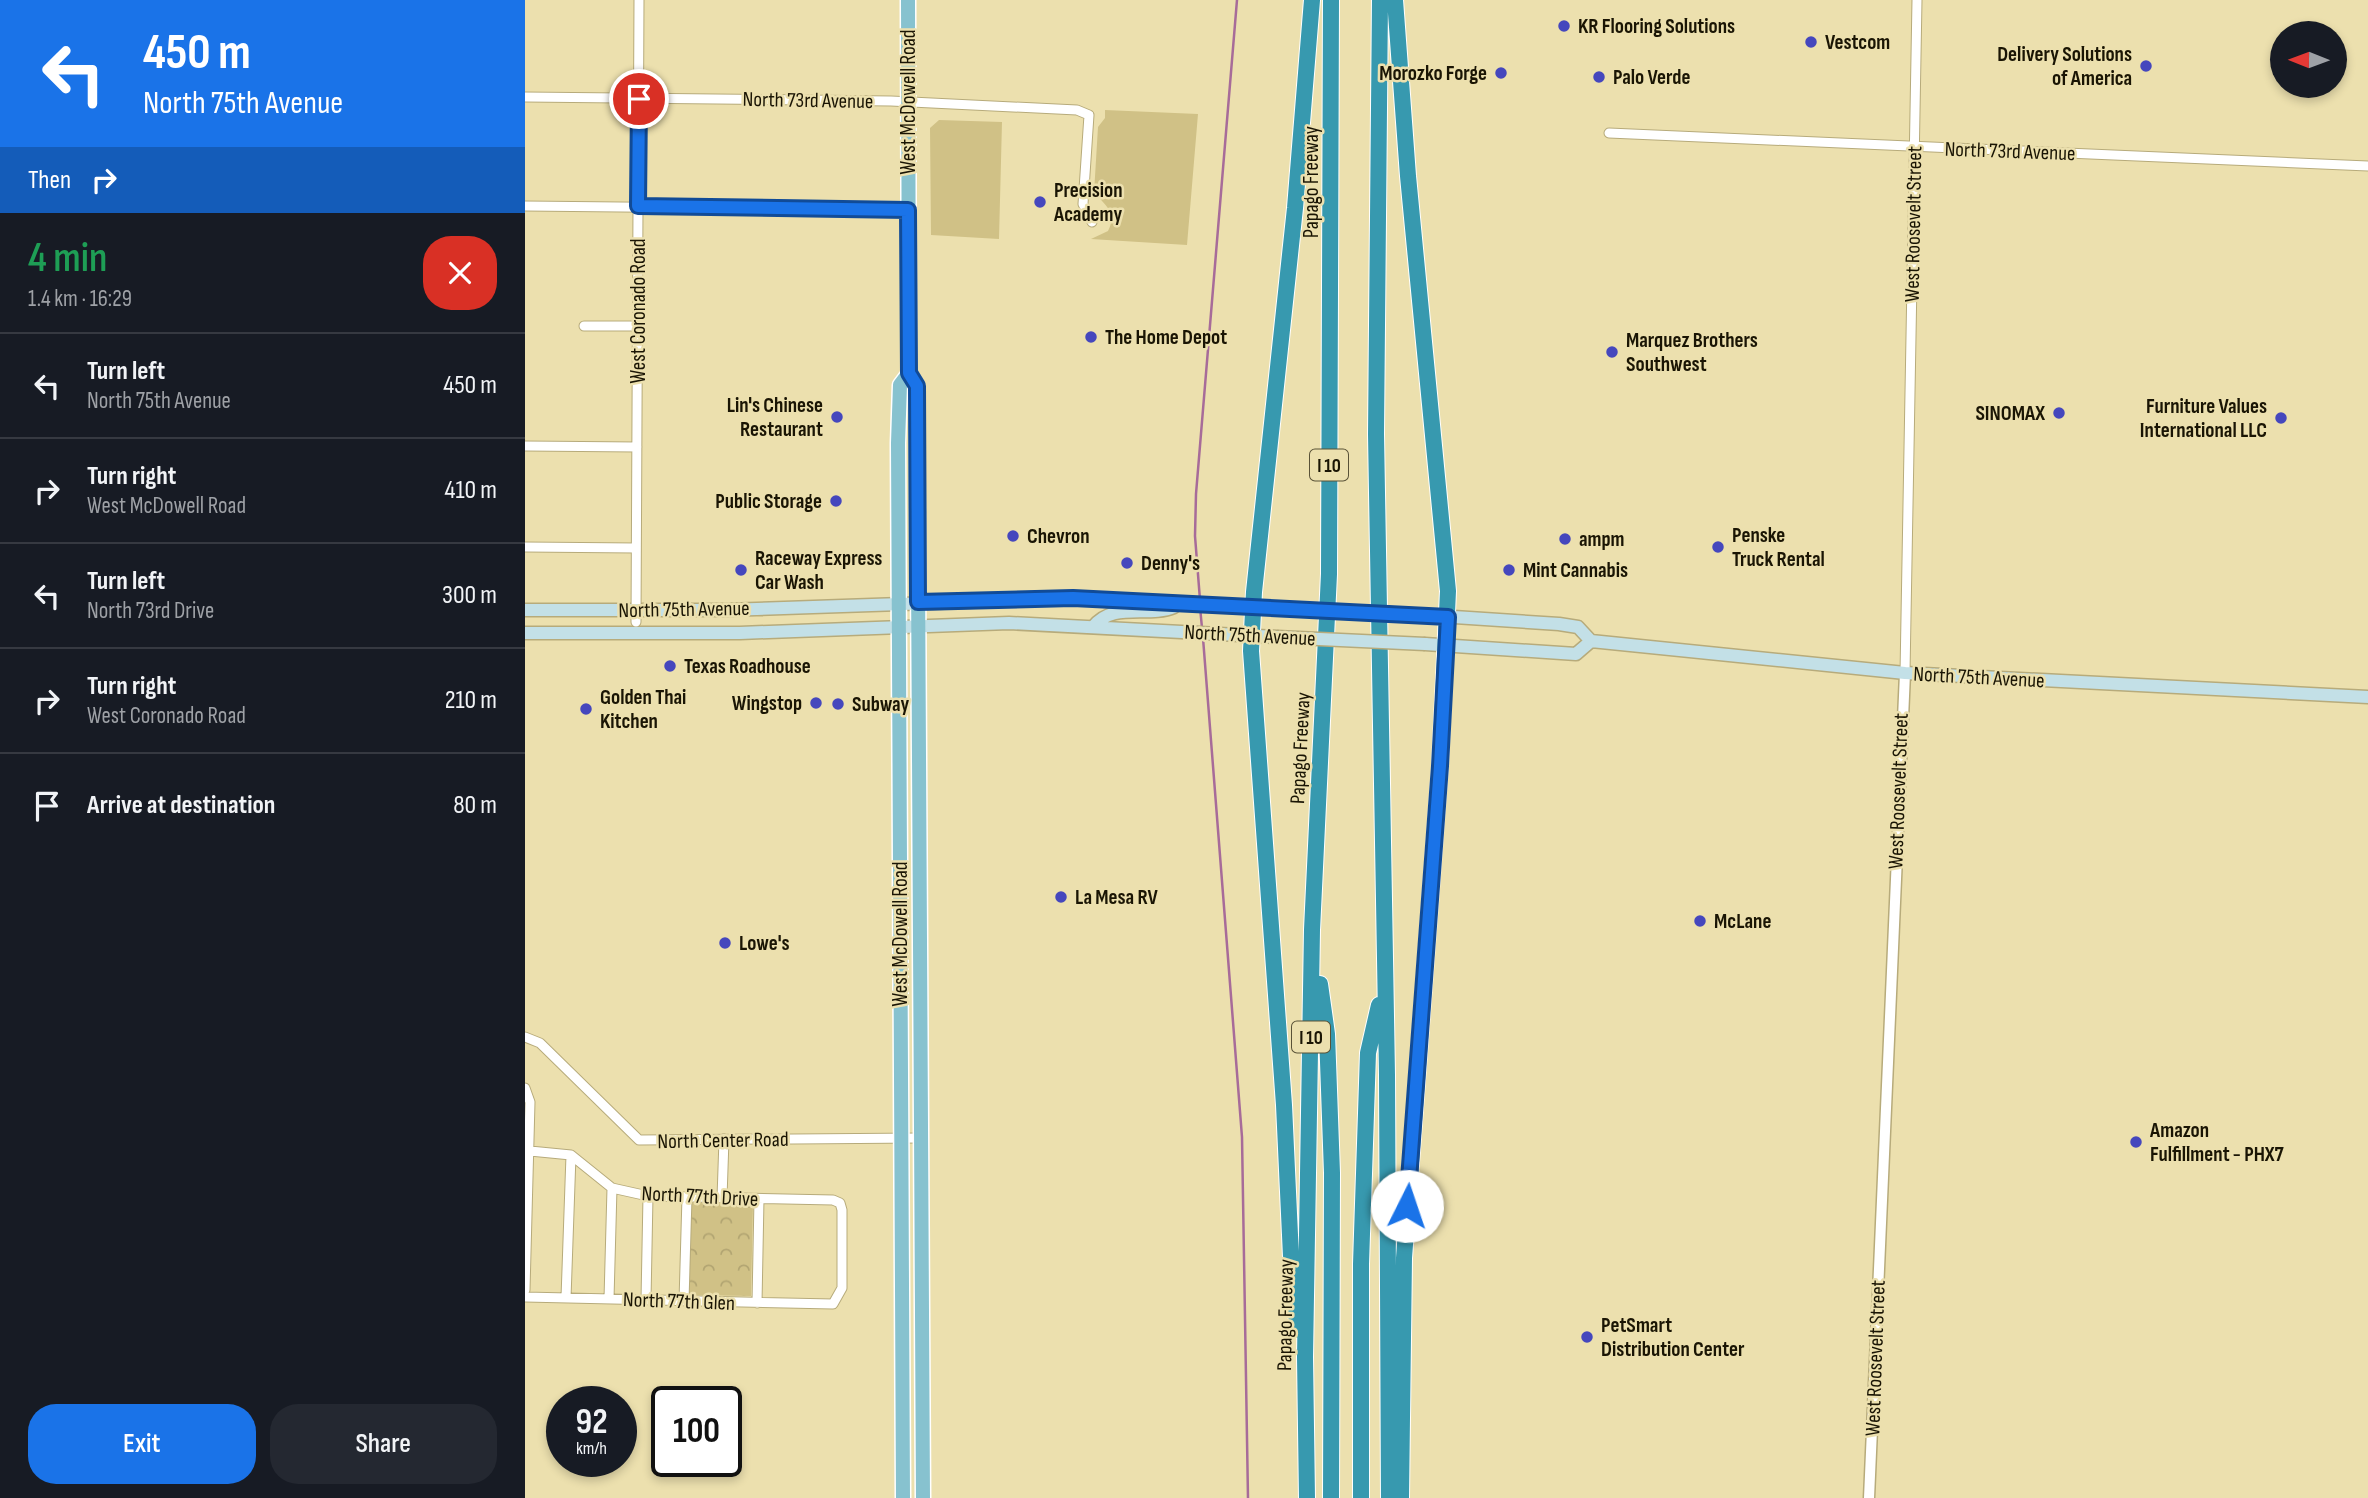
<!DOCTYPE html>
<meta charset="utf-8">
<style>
body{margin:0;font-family:"Sofia Sans Condensed",sans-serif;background:#242831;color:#f1f3f6;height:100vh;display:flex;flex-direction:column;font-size:26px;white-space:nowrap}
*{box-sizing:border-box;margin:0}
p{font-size:23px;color:#9ea1a6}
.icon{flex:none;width:38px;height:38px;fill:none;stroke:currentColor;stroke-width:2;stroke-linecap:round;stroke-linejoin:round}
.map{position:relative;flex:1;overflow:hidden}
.sheet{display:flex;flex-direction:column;background:#171b24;width:525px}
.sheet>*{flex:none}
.guide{background:#1a73e8;color:#fff;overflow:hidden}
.needle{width:46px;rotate:271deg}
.fabs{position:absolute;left:1745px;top:21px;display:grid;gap:14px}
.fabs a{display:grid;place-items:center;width:77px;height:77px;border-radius:50%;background:#171b24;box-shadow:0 4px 10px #0003;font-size:35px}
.speed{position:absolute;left:21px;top:1386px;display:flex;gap:14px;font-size:35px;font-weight:700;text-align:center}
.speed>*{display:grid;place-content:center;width:91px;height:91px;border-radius:50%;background:#171b24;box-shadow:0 4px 10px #0003;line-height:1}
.speed small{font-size:18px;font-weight:400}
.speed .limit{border:4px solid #111;border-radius:10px;background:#fff;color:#111}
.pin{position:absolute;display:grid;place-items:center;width:60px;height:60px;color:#fff;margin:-30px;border:4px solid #fff;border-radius:50%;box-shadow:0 2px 7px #0007}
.me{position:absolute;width:77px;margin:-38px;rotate:4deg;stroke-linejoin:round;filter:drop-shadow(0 0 5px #0008)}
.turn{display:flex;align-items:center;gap:24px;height:147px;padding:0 28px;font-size:32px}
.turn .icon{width:91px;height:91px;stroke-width:2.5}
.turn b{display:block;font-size:49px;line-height:60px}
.then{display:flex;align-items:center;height:66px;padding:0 28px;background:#0003;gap:14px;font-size:26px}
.round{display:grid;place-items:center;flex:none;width:74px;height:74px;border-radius:28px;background:#242831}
.head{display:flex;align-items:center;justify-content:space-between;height:119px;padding:0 28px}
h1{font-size:42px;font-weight:600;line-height:52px;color:#1e9e55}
.button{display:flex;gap:14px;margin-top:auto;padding:14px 28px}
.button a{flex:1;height:80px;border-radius:28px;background:#1a73e8;color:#fff;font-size:28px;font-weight:600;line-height:80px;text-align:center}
.button a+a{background:#242831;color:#f1f3f6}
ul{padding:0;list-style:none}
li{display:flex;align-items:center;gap:21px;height:105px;padding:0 28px;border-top:2px solid #363941}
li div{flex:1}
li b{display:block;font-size:26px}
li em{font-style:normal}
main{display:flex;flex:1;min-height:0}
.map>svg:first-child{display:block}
.grass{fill:#d0c186}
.park{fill:url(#park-crowns)}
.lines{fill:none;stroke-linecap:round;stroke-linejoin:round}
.stream{stroke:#a76b99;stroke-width:2.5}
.minor-casing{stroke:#b7ab7b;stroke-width:11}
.tertiary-casing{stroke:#b7ab7b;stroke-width:13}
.secondary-casing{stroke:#b7ab7b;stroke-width:15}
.primary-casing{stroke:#fff;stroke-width:17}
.motorway-casing{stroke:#fff;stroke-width:18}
.minor{stroke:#fff;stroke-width:9}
.tertiary{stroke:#fff;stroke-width:10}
.secondary{stroke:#c3e0e7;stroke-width:12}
.primary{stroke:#87c2cf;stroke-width:14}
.motorway{stroke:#3799af;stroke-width:16}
.secondary-bridge-casing{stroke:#b7ab7b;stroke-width:15;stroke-linecap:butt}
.secondary-bridge{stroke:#c3e0e7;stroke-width:12}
.route-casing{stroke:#114b97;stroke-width:18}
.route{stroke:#1a73e8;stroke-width:12}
.poi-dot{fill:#4547bd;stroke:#ece0ae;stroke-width:2.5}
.labels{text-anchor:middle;stroke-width:5;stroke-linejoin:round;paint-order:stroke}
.shield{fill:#ece0ae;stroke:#595237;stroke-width:2}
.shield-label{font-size:19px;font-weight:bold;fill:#1a1504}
.poi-label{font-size:21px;font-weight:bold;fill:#1a1504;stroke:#ece0ae;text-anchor:start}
.street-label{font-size:21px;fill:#1a1504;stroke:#ece0ae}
</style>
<main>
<section class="sheet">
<div class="guide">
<div class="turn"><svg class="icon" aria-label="left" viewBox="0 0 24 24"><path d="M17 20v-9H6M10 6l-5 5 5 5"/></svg><div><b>450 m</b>North 75th Avenue</div></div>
<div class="then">Then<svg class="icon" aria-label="right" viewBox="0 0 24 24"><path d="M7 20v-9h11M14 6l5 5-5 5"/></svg></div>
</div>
<div class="head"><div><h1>4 min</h1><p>1.4 km · 16:29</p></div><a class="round" style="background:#d93025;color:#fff"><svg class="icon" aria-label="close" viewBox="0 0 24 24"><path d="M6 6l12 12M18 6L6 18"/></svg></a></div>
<ul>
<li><svg class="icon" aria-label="left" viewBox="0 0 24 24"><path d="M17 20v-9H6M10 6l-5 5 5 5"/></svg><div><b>Turn left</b><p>North 75th Avenue</p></div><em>450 m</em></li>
<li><svg class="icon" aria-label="right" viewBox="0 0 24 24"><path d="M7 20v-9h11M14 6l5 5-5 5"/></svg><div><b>Turn right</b><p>West McDowell Road</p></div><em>410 m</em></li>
<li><svg class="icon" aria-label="left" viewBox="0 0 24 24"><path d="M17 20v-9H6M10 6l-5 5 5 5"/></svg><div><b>Turn left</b><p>North 73rd Drive</p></div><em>300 m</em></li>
<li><svg class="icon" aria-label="right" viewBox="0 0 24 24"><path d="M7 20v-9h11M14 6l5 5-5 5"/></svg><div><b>Turn right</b><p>West Coronado Road</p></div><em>210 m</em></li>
<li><svg class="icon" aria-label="arrive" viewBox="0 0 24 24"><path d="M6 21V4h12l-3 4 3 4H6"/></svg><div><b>Arrive at destination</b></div><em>80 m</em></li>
</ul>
<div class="button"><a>Exit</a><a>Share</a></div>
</section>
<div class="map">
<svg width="1843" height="1498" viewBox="0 0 1843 1498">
<defs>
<pattern id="park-crowns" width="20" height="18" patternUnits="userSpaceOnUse" patternTransform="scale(1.75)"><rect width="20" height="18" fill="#d0c186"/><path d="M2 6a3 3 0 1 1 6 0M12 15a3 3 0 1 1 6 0" fill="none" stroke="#b2a572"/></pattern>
</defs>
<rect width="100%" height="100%" fill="#ece0ae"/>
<path class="grass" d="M580,110l93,4 -11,131 -96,-6 17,-8c9,-18 -2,-26 -14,-38l4,-66 7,-9z
M414,120l63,2 -3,117 -68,-4 -1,-107z"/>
<path class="park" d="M166,1202l62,2 -2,92 -63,-1z"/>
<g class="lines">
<path class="stream" d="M675,600l-5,-64 1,-42 41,-494
M675,607l2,21
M678,638l39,499 6,361"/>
<g class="minor-casing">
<path id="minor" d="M0,97l366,4 186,9 12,5 -6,89 9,18
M1084,133l759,33
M0,206l383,4
M59,326h53
M0,446l112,1
M0,547l111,1
M111,622l3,-622
M1380,673l12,-673
M0,1037l15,6 99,97 282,-2
M0,1088l5,14 -5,188
M197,1198l2,-59
M0,1297l308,7 9,-16v-78l-2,-7 -7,-3 -185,-4 -36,-8 -41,-33 -41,-4
M41,1298l5,-143
M84,1299l3,-111
M121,1300l2,-104
M159,1301l3,-104
M232,1303l2,-104"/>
</g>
<g class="tertiary-casing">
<path id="tertiary" d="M1344,1498l36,-825"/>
</g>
<g class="secondary-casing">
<path id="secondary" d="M0,610h201l347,-12 205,10
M899,615l135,9 19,3 13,14 314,32 463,24
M568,627c20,-26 55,-9 81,-20
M0,633h215l269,-10 268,14
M900,644l151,10 15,-13"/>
</g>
<g class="primary-casing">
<path id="primary" d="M383,0l1,373 8,13 6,1112
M378,1498l-5,-1055 2,-58 9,-12"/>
</g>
<g class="motorway-casing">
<path id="motorway" d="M855,0l-4,434 11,641 2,423
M870,0l13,176 40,415 -8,175 -36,492 -3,240
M795,984l7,50 5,139 -1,325
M774,1330l-6,-30 -9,-195 -33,-454 3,-59 41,-384 17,-208
M782,1498l-2,-141 7,-427 17,-356 2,-574
M836,1498v-234l7,-211 11,-48"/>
</g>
<use href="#minor" class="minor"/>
<use href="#tertiary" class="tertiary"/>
<use href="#secondary" class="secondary"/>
<use href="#primary" class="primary"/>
<use href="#motorway" class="motorway"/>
<g class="secondary-bridge-casing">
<path id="secondary-bridge" d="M753,608l146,7
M752,637l148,7"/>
</g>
<use href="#secondary-bridge" class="secondary-bridge"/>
</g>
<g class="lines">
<g class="route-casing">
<path id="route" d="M114,99l-1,107 270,4 1,163 8,13 1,216 155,-4 375,19 -8,149 -33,440"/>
</g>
<use href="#route" class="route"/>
</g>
<g class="poi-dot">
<circle cx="1039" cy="26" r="7"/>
<circle cx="1286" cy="42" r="7"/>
<circle cx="1621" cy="66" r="7"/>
<circle cx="976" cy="73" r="7"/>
<circle cx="1074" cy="77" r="7"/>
<circle cx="515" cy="202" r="7"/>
<circle cx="566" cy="337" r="7"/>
<circle cx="1087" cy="352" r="7"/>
<circle cx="1534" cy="413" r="7"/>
<circle cx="312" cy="417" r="7"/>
<circle cx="1756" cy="418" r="7"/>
<circle cx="311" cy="501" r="7"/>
<circle cx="488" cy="536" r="7"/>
<circle cx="1040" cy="539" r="7"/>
<circle cx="1193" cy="547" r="7"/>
<circle cx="602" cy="563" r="7"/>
<circle cx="216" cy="570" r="7"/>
<circle cx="984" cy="570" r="7"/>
<circle cx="145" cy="666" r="7"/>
<circle cx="291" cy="703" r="7"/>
<circle cx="313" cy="704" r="7"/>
<circle cx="61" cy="709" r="7"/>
<circle cx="536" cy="897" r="7"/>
<circle cx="1175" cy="921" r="7"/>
<circle cx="200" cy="943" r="7"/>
<circle cx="1611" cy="1142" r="7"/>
<circle cx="1062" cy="1337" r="7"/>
</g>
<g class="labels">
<g class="shield">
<rect x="785" y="449.5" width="38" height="31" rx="5"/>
<rect x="767" y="1021.5" width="38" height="31" rx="5"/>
</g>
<g class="shield-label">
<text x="804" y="472">I 10</text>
<text x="786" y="1044">I 10</text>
</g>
<g class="poi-label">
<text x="1053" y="33">KR Flooring Solutions</text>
<text x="1300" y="49">Vestcom</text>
<text x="1607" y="61" text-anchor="end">Delivery Solutions<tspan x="1607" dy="24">of America</tspan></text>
<text x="962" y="80" text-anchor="end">Morozko Forge</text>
<text x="1088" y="84">Palo Verde</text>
<text x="529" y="197">Precision<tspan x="529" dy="24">Academy</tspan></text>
<text x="580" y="344">The Home Depot</text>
<text x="1101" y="347">Marquez Brothers<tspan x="1101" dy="24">Southwest</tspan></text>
<text x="298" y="412" text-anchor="end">Lin's Chinese<tspan x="298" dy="24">Restaurant</tspan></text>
<text x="1742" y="413" text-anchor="end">Furniture Values<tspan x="1742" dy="24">International LLC</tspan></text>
<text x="1520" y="420" text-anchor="end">SINOMAX</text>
<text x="297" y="508" text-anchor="end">Public Storage</text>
<text x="1207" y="542">Penske<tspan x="1207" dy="24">Truck Rental</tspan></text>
<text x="502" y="543">Chevron</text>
<text x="1054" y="546">ampm</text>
<text x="230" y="565">Raceway Express<tspan x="230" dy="24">Car Wash</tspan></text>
<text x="616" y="570">Denny's</text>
<text x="998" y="577">Mint Cannabis</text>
<text x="159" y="673">Texas Roadhouse</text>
<text x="75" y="704">Golden Thai<tspan x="75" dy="24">Kitchen</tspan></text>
<text x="277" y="710" text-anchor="end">Wingstop</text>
<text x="327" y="711">Subway</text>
<text x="550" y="904">La Mesa RV</text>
<text x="1189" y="928">McLane</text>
<text x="214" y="950">Lowe's</text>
<text x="1625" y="1137">Amazon<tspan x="1625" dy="24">Fulfillment - PHX7</tspan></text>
<text x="1076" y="1332">PetSmart<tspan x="1076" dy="24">Distribution Center</tspan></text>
</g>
<g class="street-label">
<text transform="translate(283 100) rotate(1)" y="7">North 73rd Avenue</text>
<text transform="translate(383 102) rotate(-90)" y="7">West McDowell Road</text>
<text transform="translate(1485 151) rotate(2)" y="7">North 73rd Avenue</text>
<text transform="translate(786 182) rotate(-90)" y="7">Papago Freeway</text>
<text transform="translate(1388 224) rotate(-89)" y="7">West Roosevelt Street</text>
<text transform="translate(113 311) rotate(-90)" y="7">West Coronado Road</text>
<text transform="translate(159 609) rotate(-1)" y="7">North 75th Avenue</text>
<text transform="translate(725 635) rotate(3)" y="7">North 75th Avenue</text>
<text transform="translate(1454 677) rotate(3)" y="7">North 75th Avenue</text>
<text transform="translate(775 748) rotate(-87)" y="7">Papago Freeway</text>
<text transform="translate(1373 791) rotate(-88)" y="7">West Roosevelt Street</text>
<text transform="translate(375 934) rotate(-90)" y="7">West McDowell Road</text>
<text transform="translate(198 1140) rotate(-1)" y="7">North Center Road</text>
<text transform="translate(175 1196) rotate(3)" y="7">North 77th Drive</text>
<text transform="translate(154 1301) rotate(2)" y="7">North 77th Glen</text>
<text transform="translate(760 1315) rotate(-89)" y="7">Papago Freeway</text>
<text transform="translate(1350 1358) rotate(-88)" y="7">West Roosevelt Street</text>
</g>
</g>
</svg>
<div class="fabs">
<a><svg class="needle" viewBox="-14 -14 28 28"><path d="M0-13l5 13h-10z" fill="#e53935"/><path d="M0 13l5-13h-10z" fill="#9ea1a6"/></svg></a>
</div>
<div class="speed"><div>92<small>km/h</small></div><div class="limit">100</div></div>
<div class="pin" style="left:114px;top:99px;background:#d93025"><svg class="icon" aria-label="arrive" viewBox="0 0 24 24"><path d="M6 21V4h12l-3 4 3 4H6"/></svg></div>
<svg class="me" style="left:882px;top:1206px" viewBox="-20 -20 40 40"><circle r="19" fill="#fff"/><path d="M0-13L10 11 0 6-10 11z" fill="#1a73e8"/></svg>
</div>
</main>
